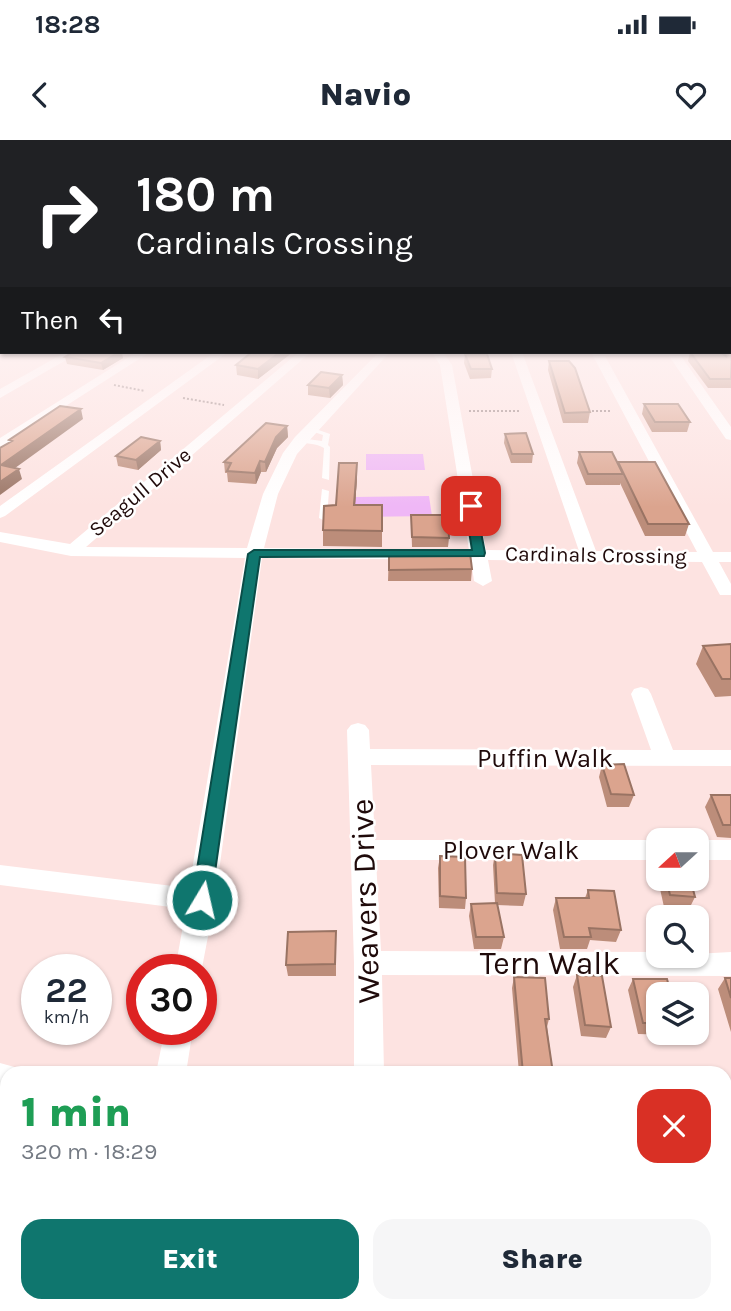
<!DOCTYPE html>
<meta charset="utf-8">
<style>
body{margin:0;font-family:Karla,sans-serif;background:#f6f6f7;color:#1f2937;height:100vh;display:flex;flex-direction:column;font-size:26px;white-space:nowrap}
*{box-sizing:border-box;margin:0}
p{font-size:23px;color:#747a83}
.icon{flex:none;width:38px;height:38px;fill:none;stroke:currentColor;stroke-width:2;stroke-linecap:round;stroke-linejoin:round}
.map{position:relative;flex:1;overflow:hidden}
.drawer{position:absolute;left:0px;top:926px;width:732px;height:247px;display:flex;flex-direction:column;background:#fff;border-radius:21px 21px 0 0;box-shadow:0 2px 5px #0004}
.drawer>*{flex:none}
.hud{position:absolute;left:0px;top:0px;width:732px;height:214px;box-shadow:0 2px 5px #0004;background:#202124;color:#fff;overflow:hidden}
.needle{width:46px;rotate:249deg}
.buttons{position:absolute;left:646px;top:688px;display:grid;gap:14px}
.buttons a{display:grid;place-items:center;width:63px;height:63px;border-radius:14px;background:#fff;box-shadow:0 2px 5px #0004;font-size:35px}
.speed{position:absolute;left:21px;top:814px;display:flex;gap:14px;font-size:35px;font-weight:700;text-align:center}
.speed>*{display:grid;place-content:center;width:91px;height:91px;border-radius:50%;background:#fff;box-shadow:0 2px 5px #0004;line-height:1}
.speed small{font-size:18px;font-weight:400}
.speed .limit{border:10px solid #d22;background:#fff;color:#111}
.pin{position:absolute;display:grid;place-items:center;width:60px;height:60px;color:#fff;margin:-30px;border-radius:14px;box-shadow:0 4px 10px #0006}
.me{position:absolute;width:77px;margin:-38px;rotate:9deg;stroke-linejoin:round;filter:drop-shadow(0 0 5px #0008)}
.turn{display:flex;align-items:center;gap:24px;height:147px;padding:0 21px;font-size:32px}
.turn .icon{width:91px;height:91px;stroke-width:2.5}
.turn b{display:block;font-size:49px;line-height:60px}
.then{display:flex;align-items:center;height:66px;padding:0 21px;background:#0003;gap:14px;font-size:26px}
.round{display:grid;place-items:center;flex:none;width:74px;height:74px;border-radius:21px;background:#f6f6f7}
.overview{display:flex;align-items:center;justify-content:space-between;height:119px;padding:0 21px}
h1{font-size:42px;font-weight:800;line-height:52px;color:#1e9e55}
.button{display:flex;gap:14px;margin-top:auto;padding:14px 21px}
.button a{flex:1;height:80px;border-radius:21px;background:#0f766e;color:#fff;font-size:28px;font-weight:800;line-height:80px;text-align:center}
.button a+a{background:#f6f6f7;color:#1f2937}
.status{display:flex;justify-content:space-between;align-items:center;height:49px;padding:0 35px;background:#fff;direction:ltr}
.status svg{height:19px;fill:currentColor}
header{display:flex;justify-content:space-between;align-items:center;height:91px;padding:0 21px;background:#fff;font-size:32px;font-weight:800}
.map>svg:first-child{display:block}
.green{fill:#efb7f6}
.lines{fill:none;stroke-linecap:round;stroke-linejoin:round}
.path{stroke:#8c7574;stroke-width:2;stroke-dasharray:2 2;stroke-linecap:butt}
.service{fill:#fff;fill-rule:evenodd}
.minor{fill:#fff;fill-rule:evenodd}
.wall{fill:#bc8d7a}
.shaded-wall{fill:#997363}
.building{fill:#dba48e;stroke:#997363;stroke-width:2}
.route{fill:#0f766e;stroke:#0a4d48;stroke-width:2}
.labels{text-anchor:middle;stroke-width:5;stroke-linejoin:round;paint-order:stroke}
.far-street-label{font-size:21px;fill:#1f0a0a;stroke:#fff}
.street-label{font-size:26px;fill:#1f0a0a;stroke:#fff}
.near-street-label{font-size:32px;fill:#1f0a0a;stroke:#fff}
</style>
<div class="status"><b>18:28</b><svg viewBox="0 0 49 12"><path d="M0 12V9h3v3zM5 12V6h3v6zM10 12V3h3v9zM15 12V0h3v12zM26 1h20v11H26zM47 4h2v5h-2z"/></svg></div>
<header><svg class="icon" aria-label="back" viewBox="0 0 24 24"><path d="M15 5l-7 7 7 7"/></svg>Navio<svg class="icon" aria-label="heart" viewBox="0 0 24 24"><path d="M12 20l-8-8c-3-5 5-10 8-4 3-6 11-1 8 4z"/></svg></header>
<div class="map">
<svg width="731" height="1171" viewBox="0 0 731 1171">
<rect width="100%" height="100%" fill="#fde3e1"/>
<path class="green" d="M366,314h57l2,16h-59z
M429,356l3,20 -77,1 -1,-20z"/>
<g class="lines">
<path class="path" d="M114,245l31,6
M183,258l41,7
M469,271h52
M588,271h24"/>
<path class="service" d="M310,287l20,7 -2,11 2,2 -1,33 -7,-2 2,-30c-9,-6 -19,-3 -27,-8l3,-2 22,3 1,-6 -15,-5v-2z
M322,349l7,2 -2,27 -4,2 -4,-2z"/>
<path class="minor" d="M730,210l1,6h-50l50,71v13l-5,-1 -57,-83h-64l108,196h18v10h-12l12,22v11h-11l-18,-33 -214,-2 4,21 -9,5 -9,-5 -3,-21 -209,-2 -47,342 -14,73v-3h-26l11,-61 -186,-24v-20l189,23 56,-330 -174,-2 -71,-14v-10l70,12 229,-192h12l-225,195 161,1 16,-54 20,-41 12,-16 84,-85h11l-93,102 -19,40 -14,54 205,2 -29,-185 -8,-13h11l9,13 34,185 93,1 -68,-199h11l74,199 101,1 -106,-200h139z
M66,212h14l-80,46v-9z
M137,212h13l-150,96v-10z
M215,212h13l-223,164 -5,2v-12z
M641,547l7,2 3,5 22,56h58v16l-360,-1 4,75h283v20h-282l5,91 277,1v4l73,-4v24l-349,-1 2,98h-30v-110l-7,-233 4,-5 7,-2 7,2 4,5 1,19 281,1 -20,-56 3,-5z
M696,700h35v20h-35z
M165,889h28l-7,44h-30z
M0,923l18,5 2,5h-13v21l-7,-1z
M724,982h7v32h-7z
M119,1166h36l-1,5h-36z"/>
</g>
<path class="wall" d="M293,212l-35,27 -21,-4 -1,-10z
M690,212l33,2 8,-2v36h-23l-20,-27z
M465,214l27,15 -1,9 -21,1 -6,-16z
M65,217l58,1 -20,12 -36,-6z
M549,221l41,51 -2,11h-25l-15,-53z
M342,235l1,10 -13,13 -22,-3v-10z
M644,264l46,18 -3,10h-35l-10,-18z
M287,286l1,11 -11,11 -11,24h-5l-5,12 -28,-2 -1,-9h-2l-1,-11z
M505,294l28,20 -1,9h-21l-7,-20z
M160,301l1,9 -23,20 -20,-4 -2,-10z
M579,312l39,12 71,60 -4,12h-40l-25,-53v2h-34l-9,-22z
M357,338l-2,27 27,26v16l-59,-1v-16l13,-25z
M411,375l38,23 -1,9h-36z
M389,412l83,17 -1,12h-83z
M731,504v52l-16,1 -19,-33 7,-18z
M602,625l32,30 -5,12h-22l-8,-30z
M711,655h20v43l-14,-1 -12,-30z
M495,713l31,41 -3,12 -26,-1 7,32 -3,12h-27l-5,-33 2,-12 24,-1 -2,-38z
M440,716l26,42 -1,11 -26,-1 -1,-40z
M658,718v20h32l5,19 -6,12 -25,-2 -9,-41z
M588,750l33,40 -5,12 -26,-2 -3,9h-27l-7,-39 3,-12h29z
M336,803v33h-48l-2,-11z
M577,835l34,52 -5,11 -25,-2 -8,-49z
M514,837l35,42 -2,8 6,46h-34l-7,-85z
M725,838h6v54l-13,-43z
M633,839l25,15v38h16l-1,3 -35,-1 -10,-44z
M7,947v54l-7,-1v-45z
M731,1021v27l-6,-20z"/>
<path class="shaded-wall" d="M119,212h3l1,6 -20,12 -2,-7z
M280,212h13l-35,27v-10z
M342,235l1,10 -13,13 -1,-10z
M81,269l2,10 -79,57 -3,-11z
M287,286l1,11 -11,11 -11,24 -1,-10 11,-25z
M160,301l1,9 -23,20 -2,-10z
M260,321l1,11 -5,12 -1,-11z
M357,323v15l-3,42v-15z
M19,329l3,10 -22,16v-13z"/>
<path class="building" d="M73,212h46l-18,11 -36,-6z
M252,212h28l-22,17 -22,-4z
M690,212h30l7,5 -4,-4 2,-1h6v27h-21z
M465,214h22l5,15h-21z
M549,221h20l6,7 15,44 -25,1z
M321,232l21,3 -13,13 -21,-3z
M644,264h34l12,18h-35z
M60,266l21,3 -80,56 18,4 -19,13v-34l12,-7 -3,-1z
M266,283l21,3 -11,11 -11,25 -5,-1 -5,12 -28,-2 4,-8 -7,-1z
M526,293l7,21h-21l-7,-20z
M141,297l19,4 -24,19 -20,-4z
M579,312h33l11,22h-35z
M618,322h37l34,62h-41z
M339,323h18l-3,42h28v26l-59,-1 1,-24 12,-1z
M411,375h37l1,23 -37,-1z
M389,412l81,1 2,16 -83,1z
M731,504v35h-9l-19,-33z
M624,624l10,31 -23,-1 -9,-29z
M711,655h20v30h-8z
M495,713l27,2 4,39 -29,-1z
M440,716l25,1 1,41 -26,-2z
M666,738h24l5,19 -25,-2z
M588,750l26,1 7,39 -32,-2 2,9h-27l-8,-39h33z
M497,763l7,34h-28l-5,-33z
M336,791l-1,33 -49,1 2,-33z
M577,835l25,1 9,51 -26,-2z
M514,837l31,1 4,41h-4l8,54h-30z
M725,838h6v20z
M633,839h34l4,15h-13v29h-15z
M4,947h3v45l-7,-1v-36z
M231,1166h27v5h-28z
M346,1166h178v5h-178z"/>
<linearGradient id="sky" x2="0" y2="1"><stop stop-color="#8bb7eb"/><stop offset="0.55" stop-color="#fef2f2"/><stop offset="1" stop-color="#fef2f2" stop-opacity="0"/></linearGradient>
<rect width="731" height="367" fill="url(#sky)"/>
<path class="route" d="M471,363l5,3 9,47 -1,3 -224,1 -49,343 -2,5 -7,3 -7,-3 -3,-5 56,-346 6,-4h218l-7,-44z"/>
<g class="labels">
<g class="far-street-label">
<text transform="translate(140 352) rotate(-40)" y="7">Seagull Drive</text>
<text transform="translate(596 415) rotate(1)" y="7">Cardinals Crossing</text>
</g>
<g class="street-label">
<text x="545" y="627">Puffin Walk</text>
<text x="511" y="719">Plover Walk</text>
</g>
<g class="near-street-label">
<text transform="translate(365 761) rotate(-92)" y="11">Weavers Drive</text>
<text x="550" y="834">Tern Walk</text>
</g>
</g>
</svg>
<div class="buttons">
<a><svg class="needle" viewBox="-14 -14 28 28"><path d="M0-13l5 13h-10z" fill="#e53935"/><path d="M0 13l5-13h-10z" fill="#747a83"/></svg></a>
<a><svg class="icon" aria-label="search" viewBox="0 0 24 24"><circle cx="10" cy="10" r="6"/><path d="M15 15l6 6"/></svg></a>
<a><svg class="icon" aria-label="layers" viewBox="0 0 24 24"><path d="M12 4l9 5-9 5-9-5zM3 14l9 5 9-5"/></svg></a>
</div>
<div class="speed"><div>22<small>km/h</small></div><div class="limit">30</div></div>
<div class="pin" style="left:471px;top:366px;background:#d93025"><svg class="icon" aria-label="arrive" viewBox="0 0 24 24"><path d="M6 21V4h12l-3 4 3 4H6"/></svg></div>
<svg class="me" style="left:202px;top:760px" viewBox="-20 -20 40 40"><circle r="17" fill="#0f766e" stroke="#fff" stroke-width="3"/><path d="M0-11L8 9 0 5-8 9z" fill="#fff"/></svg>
<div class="hud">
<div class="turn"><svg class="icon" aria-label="right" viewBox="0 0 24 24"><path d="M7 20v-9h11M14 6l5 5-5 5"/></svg><div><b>180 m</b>Cardinals Crossing</div></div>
<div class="then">Then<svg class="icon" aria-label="left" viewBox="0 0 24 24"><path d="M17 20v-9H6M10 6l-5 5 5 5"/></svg></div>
</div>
<section class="drawer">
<div class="overview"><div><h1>1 min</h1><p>320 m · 18:29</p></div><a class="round" style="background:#d93025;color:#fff"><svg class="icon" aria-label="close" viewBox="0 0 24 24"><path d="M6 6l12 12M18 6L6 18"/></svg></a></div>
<div class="button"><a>Exit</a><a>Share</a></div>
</section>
</div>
